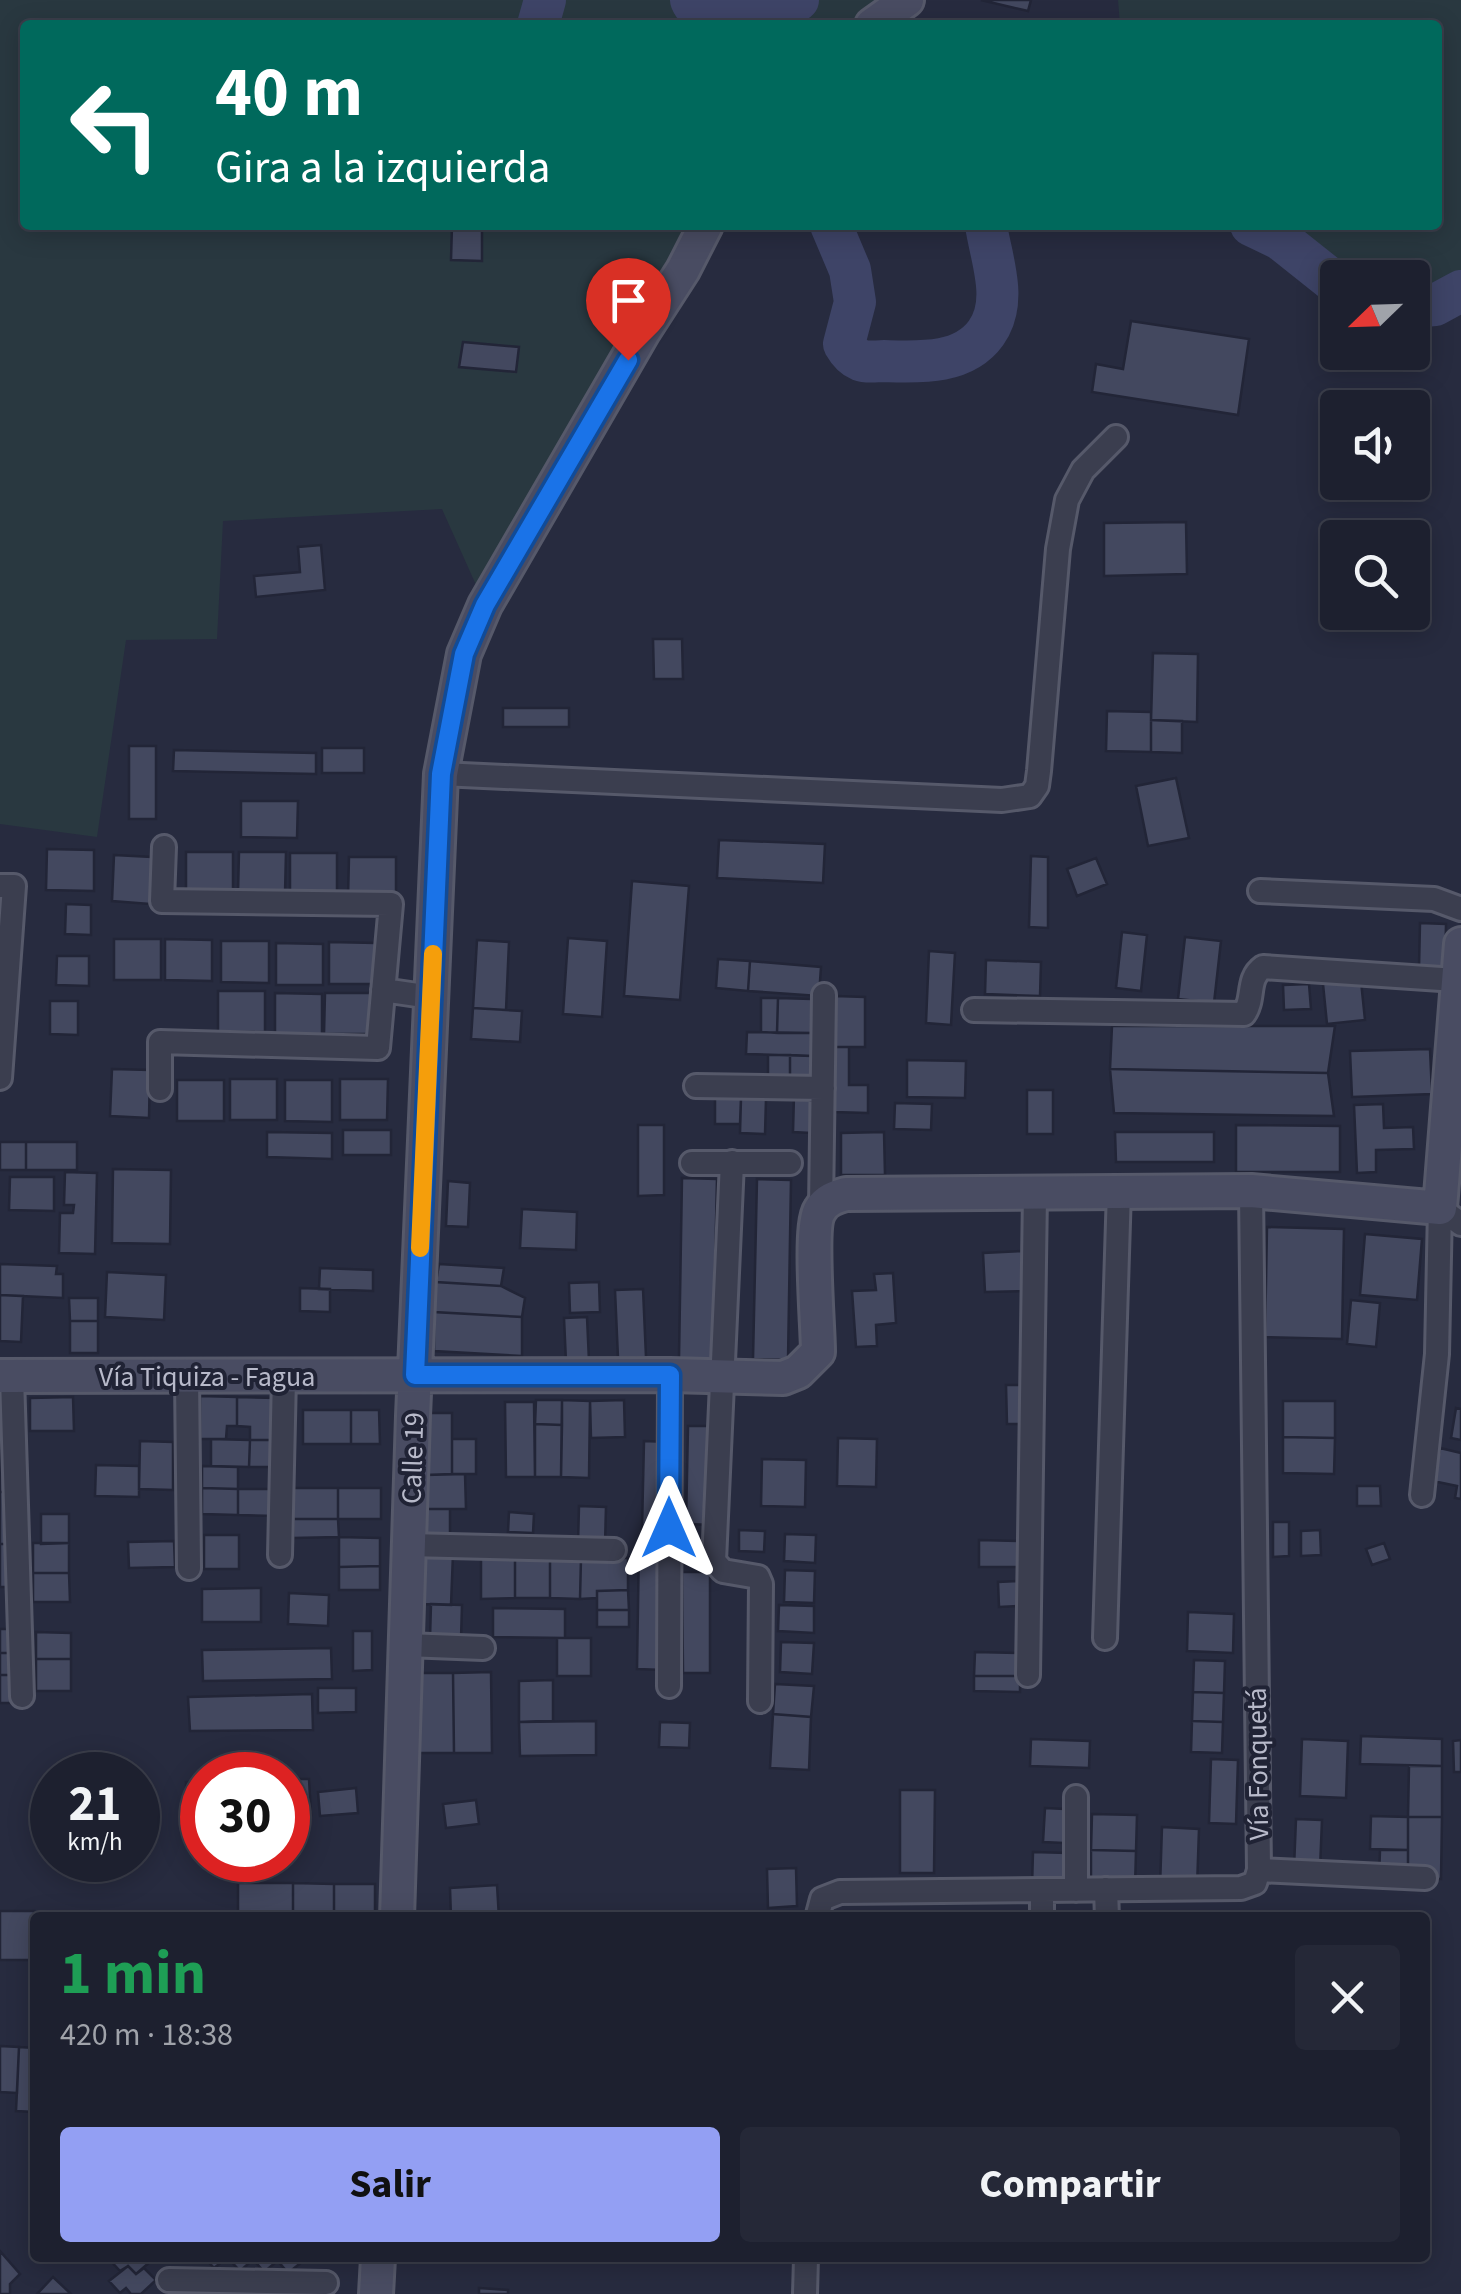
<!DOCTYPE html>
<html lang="es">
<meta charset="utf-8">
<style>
body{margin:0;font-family:"Source Sans 3",sans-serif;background:#252837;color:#f1f3f6;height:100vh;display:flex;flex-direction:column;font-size:38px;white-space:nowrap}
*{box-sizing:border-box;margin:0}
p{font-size:32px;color:#a0a3aa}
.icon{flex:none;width:55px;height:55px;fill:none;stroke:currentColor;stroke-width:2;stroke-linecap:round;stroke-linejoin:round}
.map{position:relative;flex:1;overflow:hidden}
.side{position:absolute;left:30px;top:1912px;width:1400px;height:350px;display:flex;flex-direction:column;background:#1d202f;border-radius:10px;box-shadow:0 5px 25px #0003,0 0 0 2px #3b3e4b}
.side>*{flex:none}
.guide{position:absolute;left:20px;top:20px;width:1422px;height:210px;border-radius:10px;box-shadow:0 5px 25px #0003,0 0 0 2px #3b3e4b;background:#00695c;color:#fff;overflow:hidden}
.needle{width:65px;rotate:247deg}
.controls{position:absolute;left:1320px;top:260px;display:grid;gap:20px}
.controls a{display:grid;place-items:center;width:110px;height:110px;border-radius:10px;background:#1d202f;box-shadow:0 5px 25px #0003,0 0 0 2px #3b3e4b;font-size:50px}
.speed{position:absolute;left:30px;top:1752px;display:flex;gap:20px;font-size:50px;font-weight:700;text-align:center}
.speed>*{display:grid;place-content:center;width:130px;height:130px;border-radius:50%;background:#1d202f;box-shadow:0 5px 25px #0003,0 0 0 2px #3b3e4b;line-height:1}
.speed small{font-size:25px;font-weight:400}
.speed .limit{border:15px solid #d22;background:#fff;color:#111}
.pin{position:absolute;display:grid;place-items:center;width:85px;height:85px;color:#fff;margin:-102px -42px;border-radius:50% 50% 50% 0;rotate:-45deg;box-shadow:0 0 10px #0007}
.pin .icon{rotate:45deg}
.me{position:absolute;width:110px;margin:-55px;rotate:0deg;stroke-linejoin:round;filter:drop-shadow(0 0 8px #0008)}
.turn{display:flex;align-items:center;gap:35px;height:210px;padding:0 30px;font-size:45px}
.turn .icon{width:130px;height:130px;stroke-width:2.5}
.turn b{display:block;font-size:70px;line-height:85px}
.round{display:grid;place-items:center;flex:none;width:105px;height:105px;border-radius:10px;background:#252837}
.summary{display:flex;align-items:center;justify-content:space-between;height:170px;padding:0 30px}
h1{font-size:60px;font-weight:700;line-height:75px;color:#1e9e55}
.button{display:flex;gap:20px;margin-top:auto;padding:20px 30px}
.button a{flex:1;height:115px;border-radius:10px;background:#939ff3;color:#111;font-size:40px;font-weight:700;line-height:115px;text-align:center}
.button a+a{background:#252837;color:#f1f3f6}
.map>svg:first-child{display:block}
.green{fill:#293840}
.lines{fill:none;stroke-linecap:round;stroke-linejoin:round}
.river{stroke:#3e4467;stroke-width:42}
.building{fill:#43485f;stroke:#222537;stroke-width:2.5}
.street-casing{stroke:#56596a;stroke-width:28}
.secondary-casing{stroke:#56596a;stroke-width:38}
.street{stroke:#3b3e4f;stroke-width:22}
.secondary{stroke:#494c62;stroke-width:32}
.route-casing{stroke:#114b97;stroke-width:25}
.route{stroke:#1a73e8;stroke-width:18}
.slow{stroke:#f59e0b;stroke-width:18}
.labels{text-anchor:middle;stroke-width:8;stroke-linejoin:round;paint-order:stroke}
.street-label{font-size:28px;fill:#b8baca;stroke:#202335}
</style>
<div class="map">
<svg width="1461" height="2294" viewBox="0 0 1461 2294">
<rect width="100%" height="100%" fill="#272b3f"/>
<path class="green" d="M0,0h907l-35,25h-847v200h681l-221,380 -43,-96 -219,12 -6,118 -91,1 -29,197 -97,-13z
M1118,0h343v291l-26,14 -22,2 -1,-29h-74l-1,7 -57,-46 -29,-14h187v-200h-318z"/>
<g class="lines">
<path class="river" d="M691,0c14,33 80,6 107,0
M538,25l7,-25
M831,225l19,45 5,32 -11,42c4,7 9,13 16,16 8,3 16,1 24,1 35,1 79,4 102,-28 23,-32 5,-74 0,-108
M1251,225l29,14 58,46
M1412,307l23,-2 26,-14"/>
</g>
<path class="building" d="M981,0h50l-3,11z
M452,225h30v36l-31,-1z
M1131,321l118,18 -11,76 -146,-23 4,-28 27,5z
M463,342l56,5 -3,25 -57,-5z
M1186,522l1,52 -83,2v-53z
M321,545l4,45 -69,7 -2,-21 46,-4 -2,-25z
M653,639h29l1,40h-29z
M1153,653l45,1 -1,68 -46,-2z
M503,708h66v19h-66z
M1107,711l44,1v40l-45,-1z
M1151,720l31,1v32l-31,-1z
M129,746h27v73h-27z
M322,748h42v25h-42z
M174,750l142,3v21l-143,-3z
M1176,778l13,60 -41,8 -12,-60z
M241,801h57l-1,37 -56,-1z
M719,840l106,4 -2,39 -106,-5z
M47,849l47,1v41l-48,-1z
M186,852h47v41h-47z
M239,852h47l-1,42 -47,-1z
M290,853h47v41h-47z
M114,855l38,2 -2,47 -38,-3z
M1031,856l17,1v71l-19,-1z
M349,857h47v42l-48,-1z
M1096,858l11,26 -30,12 -10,-27z
M632,881l57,5 -9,114 -56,-4z
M66,904l25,1v30l-26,-1z
M1420,923l26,1 -1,45 -26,-1z
M1122,932l25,3 -6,56 -25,-3z
M1185,937l36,4 -7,62 -36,-4z
M568,938l39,3 -5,76 -39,-3z
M114,939h47v41h-47z
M165,939l47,1v41l-47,-1z
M477,940l32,2 -3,68 -33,-2z
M221,941h48v42l-48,-1z
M329,942l47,1v41h-47z
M276,943l47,1v41h-47z
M929,951l26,2 -4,72 -25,-2z
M57,956h32v30l-33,-1z
M718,959l32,2 -2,30 -32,-3z
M986,960l55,2 -1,34 -55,-2z
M750,961l71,6 -2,29 -71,-5z
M1361,981l4,39 -38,4 -4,-40z
M1309,984l2,25 -27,1 -1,-25z
M218,991h47v41h-47z
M275,993l47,1v41h-47z
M325,993h47v41h-48z
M835,996l30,1v50h-31z
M761,998h17l-1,35 -16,-1z
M778,998l34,1v34h-35z
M50,1001h28v34l-28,-1z
M473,1008l49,3 -2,31 -49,-3z
M1112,1026h223l-7,47 -218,-4z
M747,1032l65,1v23l-66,-2z
M834,1047h15v38h19v28l-35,-1z
M1430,1049l2,45 -80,3 -2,-46z
M768,1055h22v30h-22z
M790,1055l22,1 -1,30 -21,-1z
M907,1060l59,1 -1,37 -58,-1z
M112,1069l38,1 -1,48 -39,-2z
M1110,1069l218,4 6,43 -220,-3z
M230,1079h47v41h-47z
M340,1079h48l-1,41h-47z
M177,1080h47v41h-47z
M285,1080h47v42l-47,-1z
M1027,1090h26v44h-26z
M794,1095l17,1v37l-18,-1z
M715,1097l26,1 -1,26h-25z
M741,1098l25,1 -1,35 -25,-1z
M895,1103l37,1 -1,26 -37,-1z
M1383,1104l1,24 29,-1 1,22 -38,1v22l-19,1 -3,-68z
M638,1125h26v70l-26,1z
M1236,1125l104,1v46h-104z
M343,1130h48v25h-48z
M267,1132l65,1v26l-65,-2z
M884,1132l1,43h-44v-42z
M1115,1132h99v30h-98z
M0,1142h26v28h-26z
M26,1142h51v28h-51z
M113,1169l58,1 -1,74 -58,-1z
M65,1172l32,1 -2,81 -36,-1 1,-40h13l1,-8h-10z
M10,1177h44v34l-45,-1z
M682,1178l35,1 -4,180 -34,-1z
M757,1179l34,1 -3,180 -35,-1z
M448,1181l22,2 -2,44 -22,-1z
M522,1209l55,3 -1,38 -56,-2z
M1267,1227l77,2 -2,110 -77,-2z
M1365,1234l57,5 -5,61 -57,-5z
M1022,1251l2,40 -39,1 -2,-39z
M0,1264l57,2 -1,8h7v24l-63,-3z
M439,1264l65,4 -3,18 -65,-4z
M320,1268l53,2v21l-54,-2z
M107,1272l59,3 -2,45 -59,-3z
M893,1273l3,50 -20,2 1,21 -21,1 -4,-56 24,-1 -2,-16z
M436,1282l65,4 24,12 -3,19 -88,-5z
M599,1282l1,30 -30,1 -1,-30z
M300,1288l30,1v23l-30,-1z
M643,1289l3,68 -28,1 -3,-68z
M0,1295l23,1 -2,46 -21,-1z
M69,1298h29v23h-28z
M1351,1300l29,3 -4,44 -29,-3z
M434,1312l88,5v39l-88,-5z
M587,1317l2,44 -23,1 -2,-44z
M70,1321h28v32h-28z
M1006,1385h22l1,39h-22z
M200,1396l37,1v29h-10l-1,13h-26z
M73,1397l1,34h-44v-33z
M237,1397l40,1 -1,42h-26v-13l-13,-1z
M536,1400h26v25l-27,-1z
M562,1400l28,1 -1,77 -28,-1z
M624,1400l1,37 -34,1 -1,-37z
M1283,1401h52v37l-52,-1z
M505,1402h29l1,75h-29z
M1456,1408l5,1v31l-10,-2z
M303,1410h48v34h-48z
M351,1410h28l1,34h-29z
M425,1413h27v61l-27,1z
M535,1424l27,1 -1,52h-26z
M688,1426h28l-2,99 -28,-1z
M1283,1437l52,1 -1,36 -51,-1z
M838,1438l39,1 -1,48 -39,-1z
M211,1439l39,1 -1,27 -38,-1z
M452,1439h24v35h-24z
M250,1440h26v27h-27z
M140,1441l33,1v48l-34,-1z
M644,1441l25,1 -3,88 -24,-1z
M1440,1448l21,5v46l-6,-1 2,-12 -24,-5z
M0,1451h6l1,41h-7z
M762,1459l44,1 -1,47 -44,-1z
M96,1465l43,1v31l-44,-1z
M202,1466l36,1v22l-36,-1z
M465,1474l1,35h-41v-34z
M1357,1486h23l1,20h-24z
M202,1488l36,1v26l-36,-1z
M293,1488h45v31h-45z
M338,1488h43v31h-43z
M238,1489h38v27l-38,-1z
M0,1492h7l1,52h-8z
M579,1506l27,1 -1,38 -27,-1z
M425,1509h25v28h-24z
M509,1512l25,2 -1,19 -25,-1z
M41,1514h28v29l-28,1z
M293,1519h45l1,18 -46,1z
M1273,1522h16v34l-16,1z
M739,1530l26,1 -1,21 -25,-1z
M1320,1530l1,25 -20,1v-25z
M785,1534l31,1 -1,28 -31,-2z
M204,1535h35v34h-35z
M339,1537l41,1v28l-41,1z
M979,1540l40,1v26h-40z
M174,1541l1,26 -46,1 -1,-26z
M639,1542l27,1 -2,127 -27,-1z
M33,1543h36v30h-36z
M1384,1543l6,16 -18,6 -6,-16z
M0,1544h8v43h-8z
M423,1553l30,1 -2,51 -30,-1z
M481,1558h34v40l-34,1z
M515,1558h35v40h-35z
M550,1558h31l-1,41 -30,-1z
M581,1558h47v32l-31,1v7l-17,1z
M380,1566v24h-41v-23z
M785,1570l30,1 -1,32 -30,-1z
M682,1572h28v101h-27z
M33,1573h36l1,29h-37z
M1019,1581l1,25 -21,1 -1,-25z
M261,1588v34h-59v-33z
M628,1590l1,20h-32v-19z
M289,1593l40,2 -1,31 -40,-2z
M431,1604l31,1 -1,34 -31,-1z
M779,1605l35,1v27l-36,-2z
M493,1608l72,1v29l-72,-1z
M597,1610h32v17h-32z
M1188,1612l46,2 -1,39 -46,-2z
M0,1629h12v24h-12z
M353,1631h19v39l-19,1z
M36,1632l35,1v26h-35z
M557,1638h34v38h-34z
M781,1642l33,1 -2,31 -32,-2z
M331,1648l1,31 -129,2 -1,-31z
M975,1652l45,1v23h-46z
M0,1653h12v22h-12z
M36,1659h35v32h-35z
M1194,1660l31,1 -1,32 -31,-1z
M491,1672l1,81h-38l-1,-80z
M418,1673h35l1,80h-35z
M0,1675h12v28h-12z
M974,1676h46v16l-46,-1z
M553,1680v41l-34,1v-41z
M775,1684l39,2 -3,31 -38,-3z
M318,1688h38v24l-38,1z
M1193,1692l31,1 -1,29 -31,-1z
M312,1694l1,36 -123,1 -2,-34z
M773,1714l38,3 -2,53 -39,-2z
M596,1721v34l-76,1 -1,-34z
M1192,1721l31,1 -1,31 -31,-1z
M660,1722l30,1 -1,25 -30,-1z
M1361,1736l81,3v27l-82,-2z
M1031,1739l59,2 -1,27 -59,-2z
M1302,1739l46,2 -2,57 -46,-2z
M1461,1740v32h-7l-1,-31z
M1211,1759l27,1 -2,64 -27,-1z
M1409,1766h33v51h-34z
M288,1779h21l2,36h-23z
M186,1782h16v34h-15z
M356,1788l2,25 -38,3 -2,-24z
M900,1790h35l-1,83h-34z
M476,1800l3,24 -33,4 -3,-24z
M1045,1808l20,1 -1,34 -21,-1z
M1092,1814l45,1 -1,36 -45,-1z
M1371,1816l37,1v33l-38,-1z
M1408,1817h34l-1,62 -33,-1z
M1296,1819l26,1 -2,49 -26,-1z
M1162,1827l37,2 -2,59 -37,-1z
M1091,1850l45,1 -1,36 -44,-2z
M1380,1850h28v28h-29z
M1033,1852l35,1 -2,34 -34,-1z
M241,1860h29l2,14 -29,4z
M796,1868l1,38 -29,2 -1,-39z
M238,1883h55v34h-55z
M293,1883l41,1v33h-41z
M334,1884h41v34l-41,-1z
M497,1885l2,33h-48l-1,-30z
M0,1911h34l1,49h-35z
M0,2046l19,1 -2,46 -17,-1z
M19,2047l16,1v64l-19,-1z
M0,2251l20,23 -10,10v10h-10z
M108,2258h41l2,3 -15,13 -8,-8 -8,5z
M205,2258h22l-13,10z
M228,2258h27l-15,13z
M255,2258h26l-17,14 -11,-13z
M281,2258h26l-19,15 -10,-12z
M128,2266l8,8 8,-6 12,12 -15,14h-10l-5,-6 -6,5 -11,-12z
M53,2277l17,16 1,1h-34z
M479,2288l29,2v4h-29z"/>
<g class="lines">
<g class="street-casing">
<path id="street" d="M441,774l561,26 28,-4 7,-10 2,-15 19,-222 9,-49 16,-30 33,-33
M0,886h14l-14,192
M1260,891l174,8 27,10
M383,990l48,7
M974,1010l270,4c11,-15 2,-35 19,-47l193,13
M696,1086l127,2
M160,1089v-47l218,6 13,-144 -229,-3 2,-54
M732,1162l-18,399 9,10 35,6 3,7 -1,117
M692,1163h98
M821,1207l3,-212
M1440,1208l21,16
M187,1376l2,192
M12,1377l10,319
M1422,1495l15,-141 3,-146
M409,1545l205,5
M280,1555l4,-179
M1105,1638l14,-448
M406,1645l77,3
M1028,1675l7,-481
M669,1686l1,-311
M1259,1870l166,8
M1106,1889l1,29
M1076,1890v-93
M817,1918l5,-19 18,-7 401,-4 14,-5 4,-13 -8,-679
M1042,1918v-27
M169,2280l157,3
M805,2294l1,-36"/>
</g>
<g class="secondary-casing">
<path id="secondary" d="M872,25l35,-25
M0,1376l670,-1 113,3 15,-6 20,-20c0,-26 -9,-126 2,-142 6,-10 15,-13 26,-16l405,-3 189,17 21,-264
M397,1918l16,-502 28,-642 23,-120 21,-49 158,-273 40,-62 23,-45
M376,2294l2,-36"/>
</g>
<use href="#street" class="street"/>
<use href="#secondary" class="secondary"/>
</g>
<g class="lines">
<g class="route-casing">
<path id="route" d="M628,360l-143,245 -21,49 -23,120 -26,601h255l-1,153"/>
</g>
<use href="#route" class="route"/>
<path class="slow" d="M420,1248l13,-294"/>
</g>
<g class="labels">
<g class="street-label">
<text x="207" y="1386">Vía Tiquiza - Fagua</text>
<text transform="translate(412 1458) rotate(-88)" y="10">Calle 19</text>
<text transform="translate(1257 1764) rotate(-91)" y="10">Vía Fonquetá</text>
</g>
</g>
</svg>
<div class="controls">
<a><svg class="needle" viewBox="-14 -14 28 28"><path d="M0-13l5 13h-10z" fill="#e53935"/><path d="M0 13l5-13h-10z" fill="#a0a3aa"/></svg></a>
<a><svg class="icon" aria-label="sound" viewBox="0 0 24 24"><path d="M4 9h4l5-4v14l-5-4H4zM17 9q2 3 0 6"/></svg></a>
<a><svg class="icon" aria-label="search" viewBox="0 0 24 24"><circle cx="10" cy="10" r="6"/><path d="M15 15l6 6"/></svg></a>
</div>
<div class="speed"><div>21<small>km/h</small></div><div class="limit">30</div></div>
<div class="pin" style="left:628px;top:360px;background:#d93025"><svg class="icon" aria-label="arrive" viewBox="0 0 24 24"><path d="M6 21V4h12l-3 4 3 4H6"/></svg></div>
<svg class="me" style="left:669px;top:1528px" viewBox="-20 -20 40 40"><path d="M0-17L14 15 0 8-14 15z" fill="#1a73e8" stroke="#fff" stroke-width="4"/></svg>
<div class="guide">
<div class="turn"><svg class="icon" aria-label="left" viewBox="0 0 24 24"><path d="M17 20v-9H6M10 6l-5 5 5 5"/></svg><div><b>40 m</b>Gira a la izquierda</div></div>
</div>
<section class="side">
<div class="summary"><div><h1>1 min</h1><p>420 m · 18:38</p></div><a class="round"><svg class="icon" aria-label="close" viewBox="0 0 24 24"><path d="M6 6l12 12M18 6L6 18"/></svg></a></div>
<div class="button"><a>Salir</a><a>Compartir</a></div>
</section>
</div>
